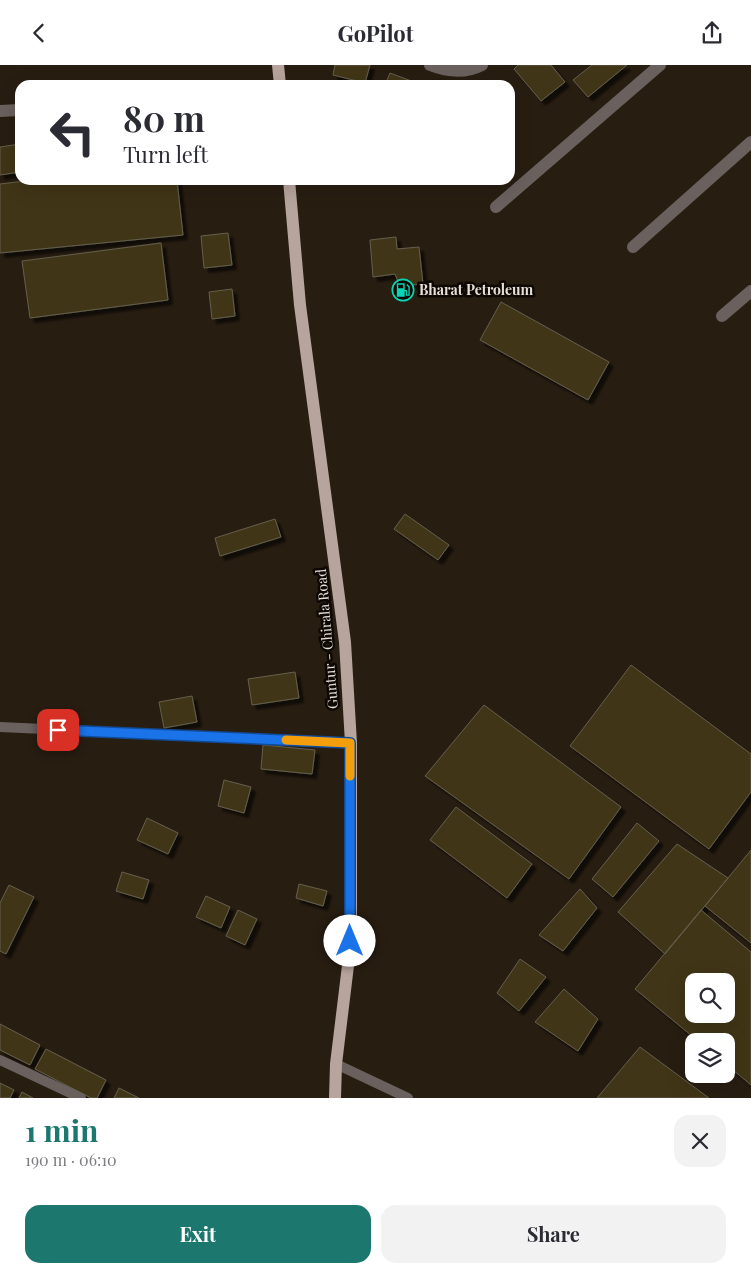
<!DOCTYPE html>
<meta charset="utf-8">
<style>
body{margin:0;font-family:"Playfair Display",serif;background:#f2f2f3;color:#2b2b33;height:100vh;display:flex;flex-direction:column;font-size:19px;white-space:nowrap}
*{box-sizing:border-box;margin:0}
p{font-size:16px;color:#7c7c81}
.icon{flex:none;width:28px;height:28px;fill:none;stroke:currentColor;stroke-width:2;stroke-linecap:round;stroke-linejoin:round}
.map{position:relative;height:1033px;overflow:hidden}
.sheet{display:flex;flex-direction:column;background:#fff;flex:1}
.sheet>*{flex:none}
.guide{position:absolute;left:15px;top:15px;width:500px;height:105px;border-radius:15px;box-shadow:0 5px 20px #0002;background:#fff;color:#2b2b33;overflow:hidden}
.buttons{position:absolute;left:685px;top:908px;display:grid;gap:10px}
.buttons a{display:grid;place-items:center;width:50px;height:50px;border-radius:10px;background:#fff;box-shadow:0 5px 20px #0002;font-size:25px}
.pin{position:absolute;display:grid;place-items:center;width:42px;height:42px;color:#fff;margin:-21px;border-radius:10px;box-shadow:0 2px 8px #0006}
.me{position:absolute;width:55px;margin:-28px;rotate:0deg;stroke-linejoin:round;filter:drop-shadow(0 0 4px #0008)}
.turn{display:flex;align-items:center;gap:18px;height:105px;padding:0 25px;font-size:22px}
.turn .icon{width:65px;height:65px;stroke-width:2.5}
.turn b{display:block;font-size:35px;line-height:42px}
.round{display:grid;place-items:center;flex:none;width:52px;height:52px;border-radius:15px;background:#f2f2f3}
.overview{display:flex;align-items:center;justify-content:space-between;height:85px;padding:0 25px}
h1{font-size:30px;font-weight:700;line-height:38px;color:#1c776e}
.button{display:flex;gap:10px;margin-top:auto;padding:10px 25px}
.button a{flex:1;height:58px;border-radius:15px;background:#1c776e;color:#fff;font-size:20px;font-weight:700;line-height:58px;text-align:center}
.button a+a{background:#f2f2f3;color:#2b2b33}
header{display:flex;justify-content:space-between;align-items:center;height:65px;padding:0 25px;background:#fff;font-size:22px;font-weight:700}
.map>svg:first-child{display:block}
.building{fill:#413617;stroke:#655f4e;fill-rule:evenodd;filter:url(#shadow)}
.lines{fill:none;stroke-linecap:round;stroke-linejoin:round}
.service{stroke:#6a615e;stroke-width:10}
.minor{stroke:#6a615e;stroke-width:12}
.primary{stroke:#b6a49d;stroke-width:12}
.route-casing{stroke:#114b97;stroke-width:12}
.route{stroke:#1a73e8;stroke-width:9}
.slow{stroke:#f59e0b;stroke-width:9}
.labels{text-anchor:middle;stroke-width:5;stroke-linejoin:round;paint-order:stroke}
.poi-label{font-size:14px;font-weight:bold;fill:#e7dfd7;stroke:#0d0804;text-anchor:start}
.street-label{font-size:14px;fill:#e7dfd7;stroke:#0d0804}
</style>
<header><svg class="icon" aria-label="back" viewBox="0 0 24 24"><path d="M15 5l-7 7 7 7"/></svg>GoPilot<svg class="icon" aria-label="share" viewBox="0 0 24 24"><path d="M12 15V3M7 8l5-5 5 5M5 13v7h14v-7"/></svg></header>
<div class="map">
<svg width="751" height="1033" viewBox="0 0 751 1033">
<defs>
<filter id="shadow"><feDropShadow dx="4.5" dy="4.5" stdDeviation="1" flood-color="#0009"/></filter>
</defs>
<rect width="100%" height="100%" fill="#281d11"/>
<path class="building" d="M335,0h35l-5,18 -32,-8z
M518,0h33l14,17 -24,19 -27,-32z
M592,0h35l-39,32 -15,-17z
M390,8l32,12h-37z
M20,79v28l-20,3v-28z
M34,115h143l6,55 -183,18v-69z
M228,168l4,32 -28,3 -3,-32z
M396,172l1,12 22,-2 4,37 -23,2 -5,-12 -22,3 -3,-37z
M161,178l7,57 -138,18 -8,-57z
M232,224l3,27 -23,3 -3,-27z
M501,237l108,60 -21,38 -108,-60z
M405,449l44,31 -11,15 -44,-31z
M275,454l6,18 -61,19 -5,-18z
M631,600l120,89v38l-42,57 -139,-103z
M295,607l4,26 -47,7 -4,-26z
M192,631l5,26 -33,6 -5,-26z
M484,640l137,102 -52,72 -144,-103z
M263,680l52,5 -3,24 -51,-5z
M224,715l27,7 -7,26 -26,-7z
M456,742l76,57 -25,34 -77,-58z
M147,753l31,15 -10,21 -31,-14z
M637,758l22,18 -46,56 -21,-18z
M677,779l51,34 -63,76 -47,-42z
M751,785v93l-46,-37z
M122,807l27,8 -6,19 -27,-8z
M299,819l28,7 -4,15 -27,-8z
M9,820l25,12 -28,57 -6,-3v-48z
M580,824l17,19 -34,43 -24,-16z
M206,831l24,11 -9,21 -25,-11z
M238,845l19,9 -12,26 -19,-9z
M701,845l50,42v133l-25,-21v-23h-28l-63,-52zM694,916h32v33h-32z
M520,894l26,18 -27,34 -22,-18z
M564,924l34,30 -20,32 -43,-29z
M0,959l40,21 -10,20 -30,-15z
M640,982l69,51h-112z
M46,984l60,31 -9,18h-6l-56,-29z
M0,1018l14,7 -4,8h-10z
M119,1023l20,10h-25z
M22,1027l11,6h-14z"/>
<g class="lines">
<path class="service" d="M0,662l351,16
M0,995l81,38
M336,999l72,34"/>
<path class="minor" d="M430,0c18,7 35,9 52,0
M0,46l20,-1
M496,142l164,-142
M633,182l118,-105
M722,251l29,-25"/>
<path class="primary" d="M278,0l2,20
M289,115l11,125 45,337 6,101v198l-15,123 -1,34"/>
</g>
<g class="lines">
<g class="route-casing">
<path id="route" d="M58,665l292,13v198"/>
</g>
<use href="#route" class="route"/>
<path class="slow" d="M286,675l64,3v33"/>
</g>
<defs>
<g id="fuel-ring" transform="scale(1.125)"><circle r="9.5" fill="#0d0804" stroke="#09d5b5" stroke-width="1.5"/><path d="M-5.5-6h7V0h2V4h1.3V-2.5L3-4.5l.8-.8L6-3V5H2.5V1h-1V6h-7ZM-4.2-4.7v3.2H.2V-4.7Z" fill="#09d5b5"/></g>
</defs>
<g fill-rule="evenodd">
<use href="#fuel-ring" x="403" y="225"/>
</g>
<g class="labels">
<g class="poi-label">
<text x="419" y="230">Bharat Petroleum</text>
</g>
<g class="street-label">
<text transform="translate(327 574) rotate(-95)" y="5">Guntur - Chirala Road</text>
</g>
</g>
</svg>
<div class="buttons">
<a><svg class="icon" aria-label="search" viewBox="0 0 24 24"><circle cx="10" cy="10" r="6"/><path d="M15 15l6 6"/></svg></a>
<a><svg class="icon" aria-label="layers" viewBox="0 0 24 24"><path d="M12 4l9 5-9 5-9-5zM3 14l9 5 9-5"/></svg></a>
</div>
<div class="pin" style="left:58px;top:665px;background:#d93025"><svg class="icon" aria-label="arrive" viewBox="0 0 24 24"><path d="M6 21V4h12l-3 4 3 4H6"/></svg></div>
<svg class="me" style="left:350px;top:876px" viewBox="-20 -20 40 40"><circle r="19" fill="#fff"/><path d="M0-13L10 11 0 6-10 11z" fill="#1a73e8"/></svg>
<div class="guide">
<div class="turn"><svg class="icon" aria-label="left" viewBox="0 0 24 24"><path d="M17 20v-9H6M10 6l-5 5 5 5"/></svg><div><b>80 m</b>Turn left</div></div>
</div>
</div>
<section class="sheet">
<div class="overview"><div><h1>1 min</h1><p>190 m · 06:10</p></div><a class="round"><svg class="icon" aria-label="close" viewBox="0 0 24 24"><path d="M6 6l12 12M18 6L6 18"/></svg></a></div>
<div class="button"><a>Exit</a><a>Share</a></div>
</section>
